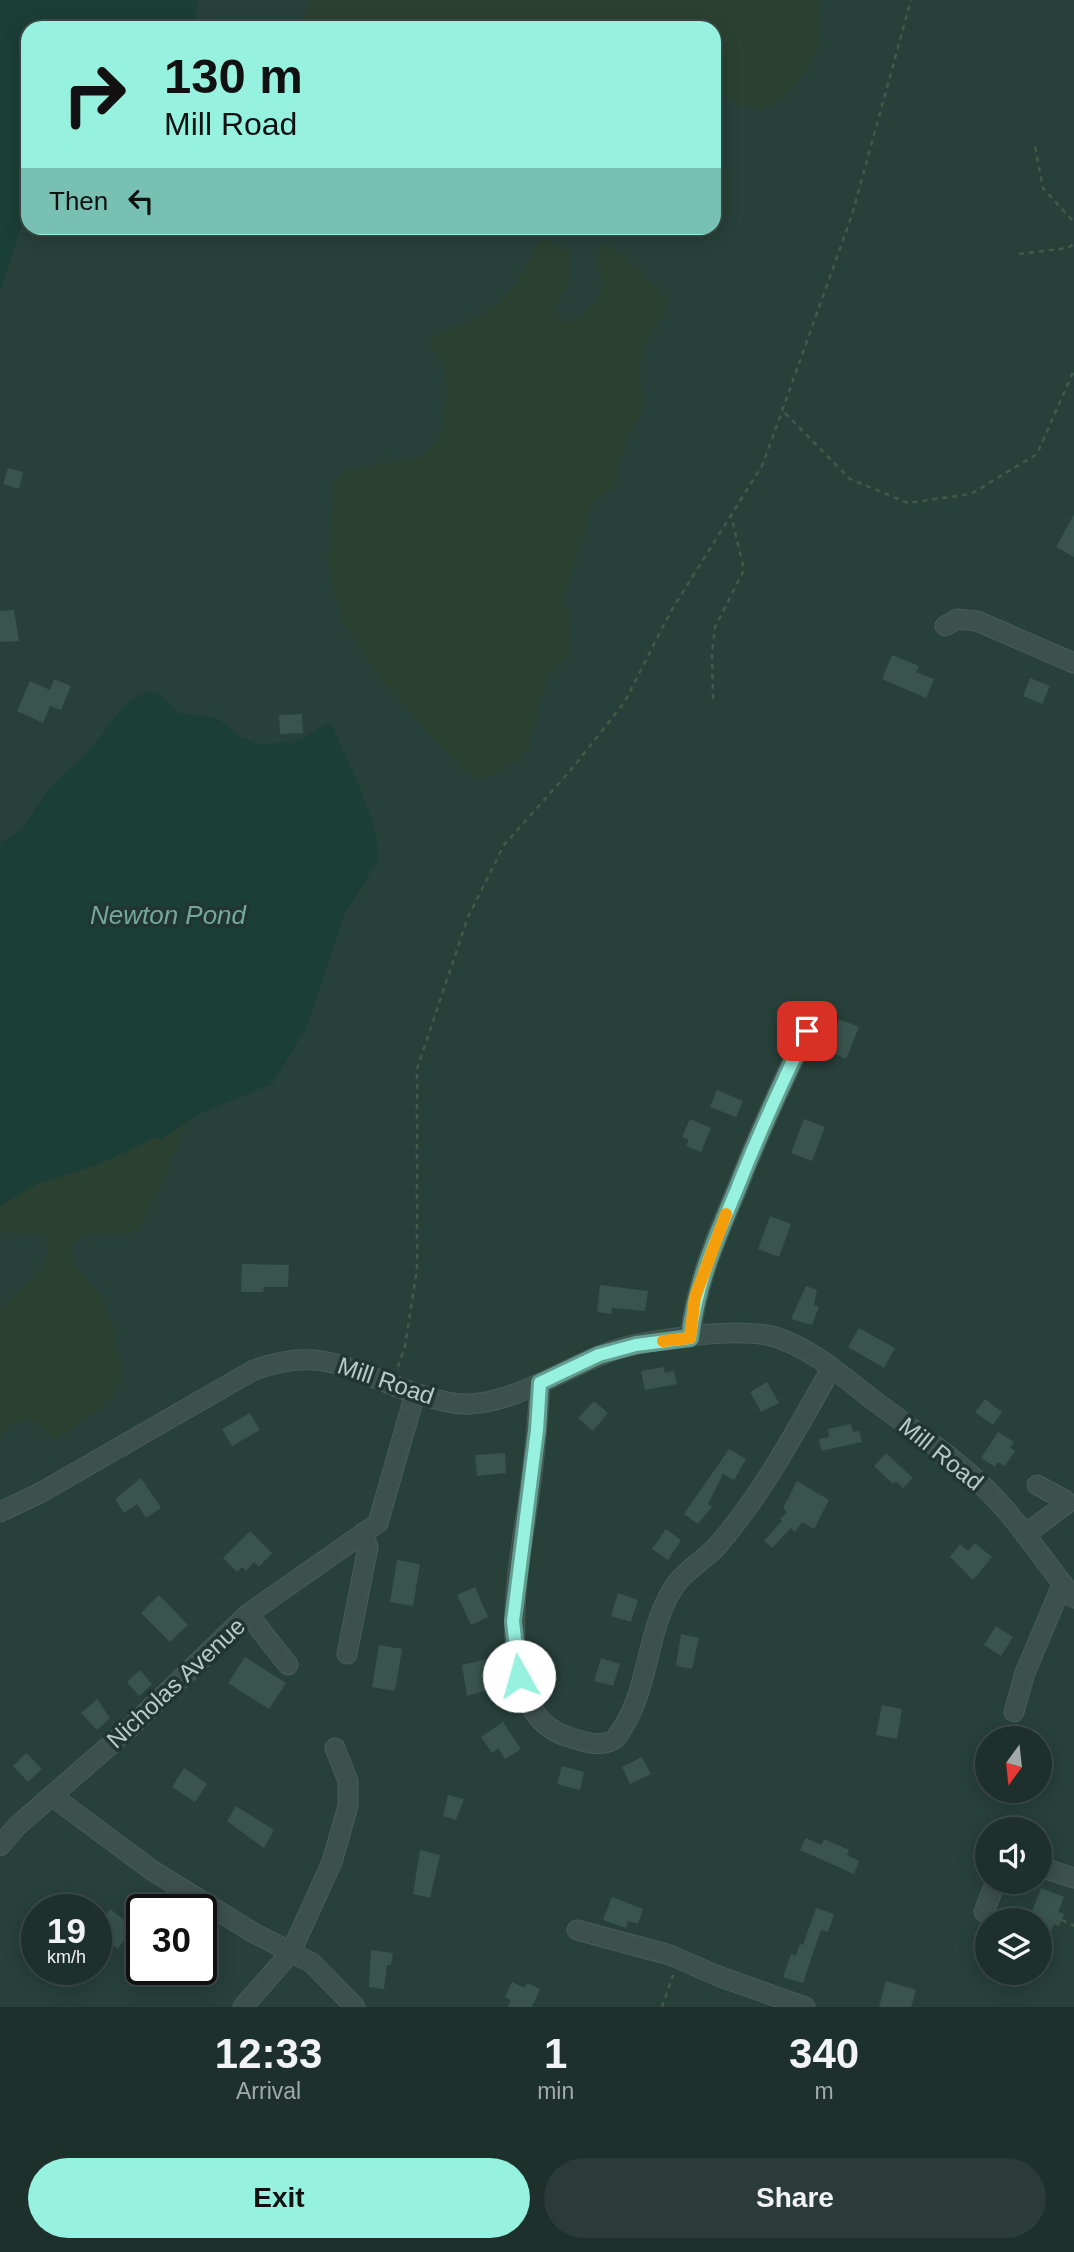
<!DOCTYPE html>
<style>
body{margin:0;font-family:Arial,sans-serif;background:#2b3c38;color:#f1f3f6;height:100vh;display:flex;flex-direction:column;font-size:26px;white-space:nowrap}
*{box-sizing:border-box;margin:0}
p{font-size:23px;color:#a1a9a9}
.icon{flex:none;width:38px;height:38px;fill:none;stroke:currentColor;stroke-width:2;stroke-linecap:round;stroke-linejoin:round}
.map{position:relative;height:2007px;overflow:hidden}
.details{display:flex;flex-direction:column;background:#1e302c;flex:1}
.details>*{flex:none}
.banner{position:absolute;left:21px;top:21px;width:700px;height:214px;border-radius:21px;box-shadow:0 4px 18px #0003,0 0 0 2px #3c4b48;background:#97f1df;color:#111;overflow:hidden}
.needle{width:46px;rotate:195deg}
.fabs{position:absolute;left:975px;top:1726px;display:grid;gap:14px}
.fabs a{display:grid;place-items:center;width:77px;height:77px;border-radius:50%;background:#1e302c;box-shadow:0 4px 18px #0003,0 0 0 2px #3c4b48;font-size:35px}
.speed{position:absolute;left:21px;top:1894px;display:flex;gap:14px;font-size:35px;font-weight:700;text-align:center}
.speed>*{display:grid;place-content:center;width:91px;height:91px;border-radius:50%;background:#1e302c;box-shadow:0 4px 18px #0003,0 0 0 2px #3c4b48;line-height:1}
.speed small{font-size:18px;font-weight:400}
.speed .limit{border:4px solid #111;border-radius:10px;background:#fff;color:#111}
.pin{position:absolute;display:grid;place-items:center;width:60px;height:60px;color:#fff;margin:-30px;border-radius:14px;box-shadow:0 4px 10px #0006}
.me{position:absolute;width:77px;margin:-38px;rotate:353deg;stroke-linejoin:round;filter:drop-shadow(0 0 5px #0008)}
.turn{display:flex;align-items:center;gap:24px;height:147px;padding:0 28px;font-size:32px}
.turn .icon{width:91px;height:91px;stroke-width:2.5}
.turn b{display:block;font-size:49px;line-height:60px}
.then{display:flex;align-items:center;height:66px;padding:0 28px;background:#0003;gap:14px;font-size:26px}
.eta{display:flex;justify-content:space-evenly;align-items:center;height:119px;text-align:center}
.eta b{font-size:42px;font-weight:700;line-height:49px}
.button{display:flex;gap:14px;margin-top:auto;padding:14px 28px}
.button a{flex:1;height:80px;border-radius:42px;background:#97f1df;color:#111;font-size:28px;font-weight:700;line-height:80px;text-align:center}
.button a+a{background:#2b3c38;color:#f1f3f6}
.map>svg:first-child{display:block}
.green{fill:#2a4131}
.water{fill:#1b3e36}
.building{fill:#38544d}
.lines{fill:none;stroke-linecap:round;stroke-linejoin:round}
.minor-casing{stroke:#495c58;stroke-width:21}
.path{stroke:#435949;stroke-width:2.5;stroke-dasharray:5 5;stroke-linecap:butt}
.minor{stroke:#3c504c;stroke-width:19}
.route-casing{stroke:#629d91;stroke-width:18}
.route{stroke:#97f1df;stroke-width:12}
.slow{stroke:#f59e0b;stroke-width:12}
.labels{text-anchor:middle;stroke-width:7;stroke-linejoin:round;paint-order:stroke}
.street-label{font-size:24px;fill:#b9cac7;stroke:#213531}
.water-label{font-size:26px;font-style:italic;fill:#75a79b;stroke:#213531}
</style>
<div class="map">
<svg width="1074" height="2007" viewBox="0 0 1074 2007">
<rect width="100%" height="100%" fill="#28403a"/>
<path class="green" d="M310,0h508c1,9 3,19 3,28 -1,33 -32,71 -61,83l-31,-11 -15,-11v-61h-415z
M546,239l24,12c8,38 -12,36 -13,63l7,8c18,-2 38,-19 37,-39 0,-16 -6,-14 -2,-34l7,-3 24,12 39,43c-3,11 -7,16 -13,25 -19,29 -20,49 -11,81l-21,40 -11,40 -22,17 -5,31 -8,15 -14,49 8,25 -3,32 -22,23 -18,69 -29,26 -22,5 -18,-12 -79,-87 -39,-60 -14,-55 6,-84 13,-11 73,-13 20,-18 8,-49 -7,-27 -11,-15 3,-12c33,-14 67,-25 86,-57 9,-15 11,-29 27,-40z
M188,1121l-31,74 -18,33c-25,15 -44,-6 -68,17 -1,31 22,35 35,58 5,21 19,60 14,81 -4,17 -49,47 -65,55 -6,-3 -8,-7 -13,-12 -16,-13 -35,-3 -42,13v-133c18,-17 61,-45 45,-72l-45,-4v-25l37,-22 62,-20 55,-26 8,1z"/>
<path class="water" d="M0,0h199l-7,28h-164v178l-28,85z
M150,692l11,2 17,19 39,5 23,19 22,8 38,-5 26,-16 6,1c12,30 53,108 45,137l-33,53 -37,112 -35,57 -74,30 -36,25 -8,-1 -55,26 -62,20 -37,22v-363c33,-18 26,-24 46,-50 13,-17 33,-30 46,-46 19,-22 27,-45 58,-55z"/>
<path class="building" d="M8,468l15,4 -4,17 -16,-5z
M1074,514v43l-18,-10z
M14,610l5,31 -19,1v-31z
M892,655l27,11 -3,6 18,7 -8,19 -44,-19z
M1030,678l20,8 -8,18 -19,-8z
M54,679l17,7 -10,24 -11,-4 -7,17 -26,-12 13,-30 20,9z
M302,714l1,19 -23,1 -1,-19z
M839,1019l20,8 -13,32 -20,-9z
M717,1090l26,11 -7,16 -26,-10z
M690,1119l21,9 -10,24 -15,-6 3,-6 -7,-3z
M804,1119l21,8 -13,34 -21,-8z
M770,1216l21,8 -12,33 -21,-8z
M242,1264l47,1 -1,22h-24l-1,5h-22z
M600,1285l48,6 -3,20 -33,-3 -1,6 -14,-2z
M806,1286l11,4 -3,15 5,2 -7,18 -21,-6z
M859,1328l36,20 -11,20 -36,-21z
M664,1367l1,6 9,-2 3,13 -32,6 -4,-19z
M767,1382l12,21 -18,9 -11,-20z
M985,1399l17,13 -9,13 -18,-13z
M594,1401l14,12 -15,18 -15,-13z
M250,1413l10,17 -28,16 -10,-17z
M851,1424l2,8 6,-1 3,11 -41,9 -2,-12 10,-2 -1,-8z
M998,1432l16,10 -4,6 5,3 -10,15 -7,-4 -3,5 -14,-9z
M729,1449l17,10 -12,21 -11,-6 -15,30 4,3 -14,17 -14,-10z
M505,1453l1,20 -29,3 -2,-21z
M886,1453l27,25 -10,10 -7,-7 -3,3 -19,-18z
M141,1478l20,30 -15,10 -9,-14 -13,9 -9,-14z
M797,1481l32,19 -15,29 -12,-7 -7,10 -4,-4 -19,20 -8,-7 18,-20 -2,-2 7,-7 -4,-4z
M666,1529l15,11 -13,20 -16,-11z
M250,1531l22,22 -13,14 -5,-5 -8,9 -4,-4 -5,5 -14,-14z
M975,1543l17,14 -19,23 -23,-23 10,-13 8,7z
M397,1560l23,4 -7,42 -23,-4z
M475,1587l13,30 -17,8 -14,-30z
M618,1593l20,7 -7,22 -20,-6z
M159,1595l29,30 -18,17 -29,-29z
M996,1626l17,11 -12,19 -17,-11z
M681,1634l18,4 -7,31 -16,-3z
M379,1645l23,4 -7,42 -23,-4z
M245,1657l41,26 -17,26 -41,-26z
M601,1658l19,6 -7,22 -19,-5z
M487,1659l8,29 -28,8 -5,-31z
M140,1670l12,14 -13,12 -12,-14z
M97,1699l13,19 -13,12 -16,-17z
M882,1705l20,4 -5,30 -21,-4z
M503,1722l18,27 -16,10 -7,-11 -6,5 -11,-16z
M26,1753l16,16 -14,13 -15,-16z
M642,1757l9,17 -21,10 -8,-17z
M562,1766l22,6 -4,18 -23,-6z
M184,1768l23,16 -12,18 -23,-15z
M448,1795l16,4 -8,21 -13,-4z
M236,1806l38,24 -10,18 -37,-27z
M806,1838l15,7 3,-6 25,11 -2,5 12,6 -5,13 -54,-24z
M420,1850l20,5 -10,43 -17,-4z
M1041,1888l23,9 -6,15 6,2 -5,12 -5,-2 -13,34 -1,-38h-11z
M612,1897l31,12 -5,15 -10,-3 -2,7 -23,-8z
M816,1908l18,6 -6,18 -7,-2 -18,53 -20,-6 8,-23 5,2 4,-12 3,1z
M110,1909l23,18 -15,22 -13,-10 4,-6 -11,-7z
M371,1950l22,3 -2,12h-4l-3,24 -15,-2z
M886,1981l30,9 -5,17h-32z
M512,1982l13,6 2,-5 13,6 -8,18h-24l3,-7 -6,-3z"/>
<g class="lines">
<g class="minor-casing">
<path id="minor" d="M945,626l12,-7 20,2 97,42
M690,1337c6,-53 26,-99 47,-148 21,-54 45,-106 70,-158
M540,1383c-2,35 -5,71 -10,106 -8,63 -46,223 39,248 15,5 32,11 46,2 35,-44 29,-102 57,-149 11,-19 32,-29 46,-45 45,-52 79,-116 113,-176
M0,1512l40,-19 212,-122c76,-30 106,7 176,26 13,4 29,8 42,7 60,-4 109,-49 168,-60 38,-7 100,-17 137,-7 34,10 66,38 93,59 43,33 90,63 128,103 29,31 51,67 78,99
M1026,1534l40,-30 -1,-4 -28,-15
M248,1614l40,51
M347,1654l21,-107 -5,-14
M1014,1712l11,-39 37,-88
M52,1796l101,75 101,62 58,30 43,44
M0,1846l17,-20 115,-100 116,-112 130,-91 37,-129
M1040,1867l34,11
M984,1912l12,-31
M577,1930l93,25 48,21 87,31
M243,2007l48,-55 41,-90 16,-56v-25l-13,-33"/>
</g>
<path class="path" d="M1035,147l8,41 28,31h3
M1019,254l49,-6 6,-4
M785,413l65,66 58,24 63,-9 66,-40 37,-84
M713,699l-1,-46 3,-26 29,-57 -13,-55
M398,1367l7,-21 12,-77v-200l51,-152 36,-72 66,-74 54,-68 47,-92 92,-147 89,-249 59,-215
M1062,1920l12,6
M662,2007l11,-32"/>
<use href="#minor" class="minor"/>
</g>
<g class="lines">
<g class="route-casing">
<path id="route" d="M519,1676l-6,-55 24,-191 3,-47 59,-28 37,-10 54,-7c6,-54 26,-99 47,-149 21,-54 45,-106 70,-158"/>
</g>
<use href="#route" class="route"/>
<path class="slow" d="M663,1341l27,-3 5,-41 31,-83"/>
</g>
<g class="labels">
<g class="street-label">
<text transform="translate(386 1381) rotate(19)" y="8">Mill Road</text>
<text transform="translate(941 1454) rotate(39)" y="8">Mill Road</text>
<text transform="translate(176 1683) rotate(-43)" y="8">Nicholas Avenue</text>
</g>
<g class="water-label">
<text x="168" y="924">Newton Pond</text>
</g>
</g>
</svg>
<div class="fabs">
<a><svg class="needle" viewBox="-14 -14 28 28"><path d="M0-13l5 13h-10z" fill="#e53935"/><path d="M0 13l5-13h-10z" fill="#a1a9a9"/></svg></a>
<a><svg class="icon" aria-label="sound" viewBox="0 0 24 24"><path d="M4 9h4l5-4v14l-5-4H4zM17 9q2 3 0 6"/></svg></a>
<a><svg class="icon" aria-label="layers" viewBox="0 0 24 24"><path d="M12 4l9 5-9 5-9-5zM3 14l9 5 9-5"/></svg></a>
</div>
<div class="speed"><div>19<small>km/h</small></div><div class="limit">30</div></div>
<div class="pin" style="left:807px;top:1031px;background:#d93025"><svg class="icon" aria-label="arrive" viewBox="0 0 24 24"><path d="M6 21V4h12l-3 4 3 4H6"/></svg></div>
<svg class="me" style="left:519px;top:1676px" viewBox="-20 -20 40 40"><circle r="19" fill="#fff"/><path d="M0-13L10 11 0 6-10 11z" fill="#97f1df"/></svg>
<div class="banner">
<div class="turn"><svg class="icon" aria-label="right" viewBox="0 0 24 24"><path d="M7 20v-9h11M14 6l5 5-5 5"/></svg><div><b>130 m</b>Mill Road</div></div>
<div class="then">Then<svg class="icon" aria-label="left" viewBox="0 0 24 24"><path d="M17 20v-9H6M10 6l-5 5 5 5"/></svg></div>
</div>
</div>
<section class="details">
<div class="eta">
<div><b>12:33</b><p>Arrival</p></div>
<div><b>1</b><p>min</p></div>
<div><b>340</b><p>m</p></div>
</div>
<div class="button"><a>Exit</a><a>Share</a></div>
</section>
